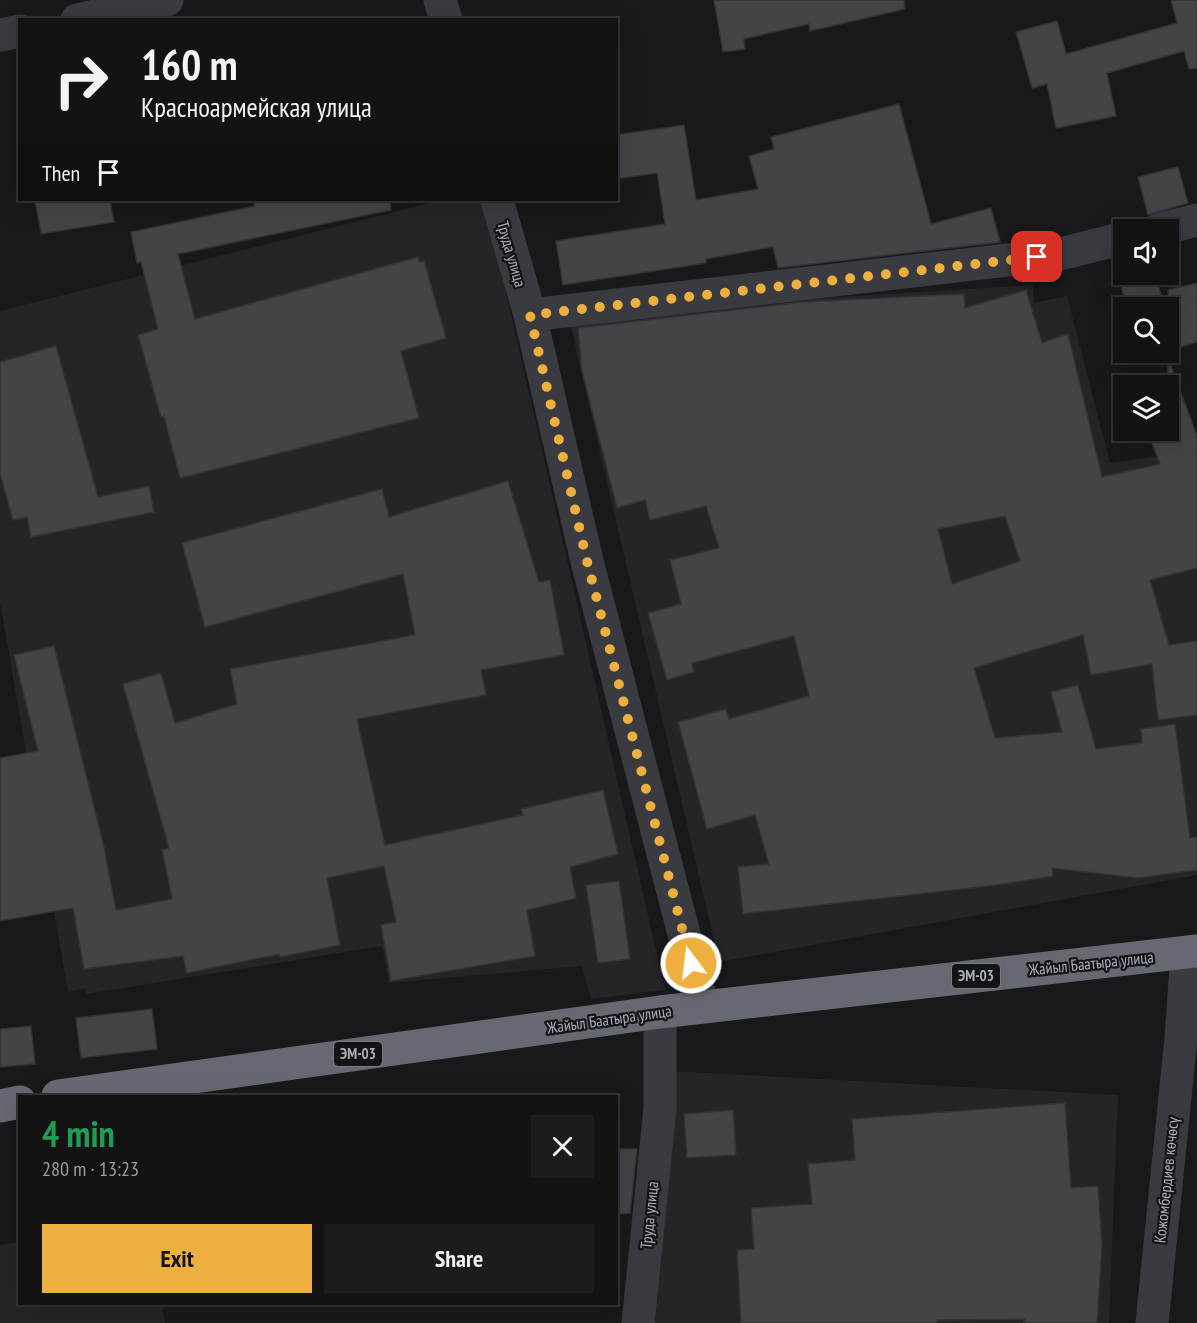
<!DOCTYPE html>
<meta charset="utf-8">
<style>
body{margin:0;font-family:"PT Sans Narrow",sans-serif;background:#1c1c1d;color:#f1f3f6;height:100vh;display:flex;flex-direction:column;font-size:22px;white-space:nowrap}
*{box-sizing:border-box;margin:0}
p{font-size:20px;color:#9d9ea0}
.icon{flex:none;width:33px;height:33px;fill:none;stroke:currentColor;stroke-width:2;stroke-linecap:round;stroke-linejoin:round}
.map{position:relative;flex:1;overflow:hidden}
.sheet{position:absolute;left:18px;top:1095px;width:600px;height:210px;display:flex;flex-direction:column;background:#131314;border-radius:0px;box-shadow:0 6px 24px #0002,0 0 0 2px #323234}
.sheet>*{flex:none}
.top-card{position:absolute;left:18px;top:18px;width:600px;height:183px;border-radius:0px;box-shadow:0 6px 24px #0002,0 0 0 2px #323234;background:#131314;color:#f1f3f6;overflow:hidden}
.buttons{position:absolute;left:1113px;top:219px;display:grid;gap:12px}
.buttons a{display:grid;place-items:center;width:66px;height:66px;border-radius:0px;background:#131314;box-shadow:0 6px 24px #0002,0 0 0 2px #323234;font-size:30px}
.pin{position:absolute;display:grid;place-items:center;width:51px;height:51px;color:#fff;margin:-26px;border-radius:12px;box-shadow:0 3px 9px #0006}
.me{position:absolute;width:66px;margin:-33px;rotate:345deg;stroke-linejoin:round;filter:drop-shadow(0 0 4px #0008)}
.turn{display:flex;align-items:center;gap:21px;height:126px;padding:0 24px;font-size:27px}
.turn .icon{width:78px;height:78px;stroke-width:2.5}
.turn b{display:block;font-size:42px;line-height:51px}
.then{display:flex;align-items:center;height:57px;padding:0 24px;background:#0003;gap:12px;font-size:22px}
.round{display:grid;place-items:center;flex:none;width:63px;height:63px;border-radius:0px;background:#1c1c1d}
.summary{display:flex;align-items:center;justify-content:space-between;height:102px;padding:0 24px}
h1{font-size:36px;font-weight:700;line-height:45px;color:#1e9e55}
.cta{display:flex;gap:12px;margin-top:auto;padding:12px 24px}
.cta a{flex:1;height:69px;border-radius:0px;background:#edb03f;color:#111;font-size:24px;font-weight:700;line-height:69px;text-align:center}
.cta a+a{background:#1c1c1d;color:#f1f3f6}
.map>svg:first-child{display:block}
.built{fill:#252528}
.building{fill:#434448;stroke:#333337;stroke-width:1.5;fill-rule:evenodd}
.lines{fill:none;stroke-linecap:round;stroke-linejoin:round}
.minor{stroke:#3a3b40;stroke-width:33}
.highway{stroke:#666971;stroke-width:33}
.route{stroke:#edb03f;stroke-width:10;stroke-dasharray:0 18}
.labels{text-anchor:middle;stroke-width:4.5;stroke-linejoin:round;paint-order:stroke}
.shield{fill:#141416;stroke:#7e8189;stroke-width:1.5}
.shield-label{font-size:15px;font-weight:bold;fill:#acb0ba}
.street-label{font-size:16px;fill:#acb0ba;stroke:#141416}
</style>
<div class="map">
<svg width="1197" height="1323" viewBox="0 0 1197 1323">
<rect width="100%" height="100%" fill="#19191b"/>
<path class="built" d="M442,200h43l180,790 -74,9 -9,-33 -193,17 -7,-37 -296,48 -1,-6 -17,4 -68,-389v-292z
M1033,285l1,18 33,-7 43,167 87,-12v424l-478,87 -147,-630 -1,-19z
M669,1071l449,24 -9,228h-462z
M19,1242l1,62h142l3,19h-165v-78z"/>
<path class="building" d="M714,0h190l1,9 -95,22 -1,-7 -65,15 1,10 -22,3z
M1171,0h26v68l-8,1 -5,-18 -77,22 9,43 -60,12 -9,-44 -15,4 -16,-56 41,-11 9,33 111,-31z
M899,104l32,120 60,-16 9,34 -222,26 -5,-21 -67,12v4l-143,22 -7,-44 109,-17 -8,-51 -41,6v-44l68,-10 12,75 62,-11 -9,-33 25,-7 -3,-12z
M1178,167l10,36 -40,12 -10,-38z
M35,200h75l4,22 -73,12z
M253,200h137l1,10 -213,44 17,65 223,-62 1,5 5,-1 22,77 -45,13 18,67 -239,60 -16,-62 -3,1 -23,-82 20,-6 -17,-67 -4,1 -6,-31 124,-26z
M1119,274h37l8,34h-38z
M1197,283v59l-29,9v-61z
M1026,290l16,53 26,-9 34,143 58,-13 -13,-34h21v-64h3l26,70v132l-47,12 19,65 28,-4v74l-39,5 -6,-56 -61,11 -8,-40 -109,33 21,70 67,-6 -11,-40 27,-7 18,64 46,-6 -1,-14 34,-5 15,114 7,-1v33l-59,8 -86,-10 1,8 -56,9 -254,29 -5,-47 31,-3 -14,-49 -48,14 -29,-107 48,-13 3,10 80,-23 -15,-60 -102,27 2,9 -27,8 -19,-67 33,-9 -11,-44 49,-12 -13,-42 -56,14 -5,-20 -28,8 -35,-137 -4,-43 225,-26 161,-8 1,14zM1005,516l15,45 -68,23 -14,-55z
M56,346l42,151 51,-11 5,26 -123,25 -4,-20 -14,3 -13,-46v-112z
M508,481l31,101 11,-2 14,75 -83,15 5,25 -129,24 28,126 138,-30 -2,-6 82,-19 15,64 -48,13 6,31 -49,12 8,46 -144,25 -10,-56 15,-3 -12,-56 -57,12 13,67 -60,12 -1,-3 -92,19 -4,-17 -99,13 -11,-61 -73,13v-163l38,-7 -24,-96 40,-9 50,201 12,63 56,-11 -10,-49 7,-2 -46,-164 38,-11 14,50 62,-19 -7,-35 185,-34 -12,-61 -198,53 -23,-84 200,-54 7,28z
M619,881l11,78 -32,4 -12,-78z
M152,1009l5,40 -76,9 -5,-40z
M31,1026l4,38 -35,3v-38z
M1065,1103l6,85 27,-2 4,60 -5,77h-73l1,-4 -88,1v3h-196l-4,-73 17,-1 -3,-41 61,-4 -4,-40 47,-4 -3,-41z
M733,1110l3,45 -49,3 -3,-44z
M616,1149h21l-7,64 -14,1z"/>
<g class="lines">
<path class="minor" d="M440,0l6,20
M77,20l90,-20
M0,35l20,-4
M497,200l33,115 57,246 116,446
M1158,230l39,-10
M530,315l530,-61 64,-16
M638,1323l22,-215v-96
M1152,1323l29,-285 6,-85"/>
<path class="highway" d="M58,1096l602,-84 537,-61
M0,1106l20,-4"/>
</g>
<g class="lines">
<path class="route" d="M691,963l-104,-402 -57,-246 507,-58"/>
</g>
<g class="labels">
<g class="shield">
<rect x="952" y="964" width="48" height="24" rx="4.5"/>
<rect x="334" y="1042" width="48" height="24" rx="4.5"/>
</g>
<g class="shield-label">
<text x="976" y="981">ЭМ-03</text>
<text x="358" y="1059">ЭМ-03</text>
</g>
<g class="street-label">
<text transform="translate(512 254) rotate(74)" y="6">Труда улица</text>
<text transform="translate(1091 963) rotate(-6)" y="6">Жайыл Баатыра улица</text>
<text transform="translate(609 1019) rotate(-8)" y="6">Жайыл Баатыра улица</text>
<text transform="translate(1166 1180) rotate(-84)" y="6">Кожомбердиев көчөсү</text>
<text transform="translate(649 1215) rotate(-84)" y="6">Труда улица</text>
</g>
</g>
</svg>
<div class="buttons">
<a><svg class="icon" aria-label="sound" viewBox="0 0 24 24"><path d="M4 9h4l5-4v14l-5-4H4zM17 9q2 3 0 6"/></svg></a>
<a><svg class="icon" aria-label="search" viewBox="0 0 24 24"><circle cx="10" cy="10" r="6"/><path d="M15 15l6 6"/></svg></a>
<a><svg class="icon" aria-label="layers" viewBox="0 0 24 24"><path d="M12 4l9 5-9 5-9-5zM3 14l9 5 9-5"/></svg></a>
</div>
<div class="pin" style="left:1037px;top:257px;background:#d93025"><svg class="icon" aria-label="arrive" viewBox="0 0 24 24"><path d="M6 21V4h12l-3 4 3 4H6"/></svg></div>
<svg class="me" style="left:691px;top:963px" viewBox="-20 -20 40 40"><circle r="17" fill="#edb03f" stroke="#fff" stroke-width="3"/><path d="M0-11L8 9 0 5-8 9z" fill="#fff"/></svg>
<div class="top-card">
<div class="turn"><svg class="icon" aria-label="right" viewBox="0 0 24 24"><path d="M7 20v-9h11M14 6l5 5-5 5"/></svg><div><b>160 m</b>Красноармейская улица</div></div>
<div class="then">Then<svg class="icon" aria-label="arrive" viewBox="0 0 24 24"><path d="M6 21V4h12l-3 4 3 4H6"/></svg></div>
</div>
<section class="sheet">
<div class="summary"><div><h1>4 min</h1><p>280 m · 13:23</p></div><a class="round"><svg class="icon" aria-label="close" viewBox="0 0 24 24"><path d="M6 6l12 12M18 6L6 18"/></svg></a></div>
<div class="cta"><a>Exit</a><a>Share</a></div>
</section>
</div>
